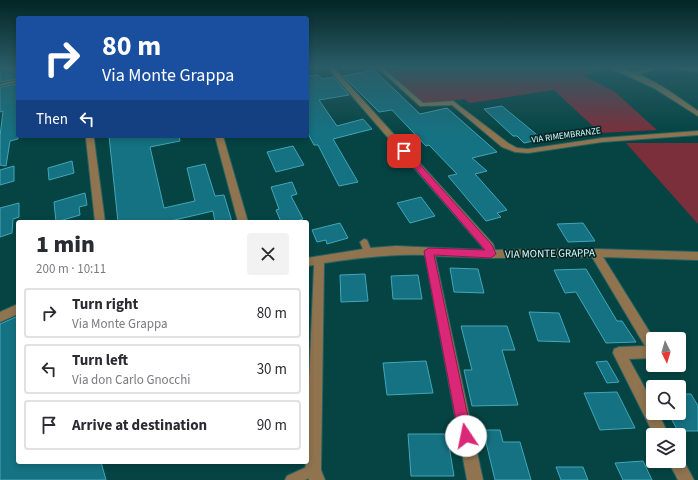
<!DOCTYPE html>
<meta charset="utf-8">
<style>
body{margin:0;font-family:"Source Sans 3",sans-serif;background:#f2f2f3;color:#2b2b33;height:100vh;display:flex;flex-direction:column;font-size:15px;white-space:nowrap}
*{box-sizing:border-box;margin:0}
p{font-size:13px;color:#7c7c81}
.icon{flex:none;width:22px;height:22px;fill:none;stroke:currentColor;stroke-width:2;stroke-linecap:round;stroke-linejoin:round}
.map{position:relative;flex:1;overflow:hidden}
.drawer{position:absolute;left:16px;top:220px;width:293px;height:244px;display:flex;flex-direction:column;background:#fff;border-radius:4px;box-shadow:0 2px 6px #0003}
.drawer>*{flex:none}
.banner{position:absolute;left:16px;top:16px;width:293px;height:122px;border-radius:4px;box-shadow:0 2px 6px #0003;background:#1a4fa0;color:#fff;overflow:hidden}
.needle{width:26px;rotate:175deg}
.tools{position:absolute;left:646px;top:332px;display:grid;gap:8px}
.tools a{display:grid;place-items:center;width:40px;height:40px;border-radius:4px;background:#fff;box-shadow:0 2px 6px #0003;font-size:20px}
.pin{position:absolute;display:grid;place-items:center;width:34px;height:34px;color:#fff;margin:-17px;border-radius:8px;box-shadow:0 2px 6px #0006}
.me{position:absolute;width:44px;margin:-22px;rotate:349deg;stroke-linejoin:round;filter:drop-shadow(0 0 3px #0008)}
.turn{display:flex;align-items:center;gap:14px;height:84px;padding:0 20px;font-size:18px}
.turn .icon{width:52px;height:52px;stroke-width:2.5}
.turn b{display:block;font-size:28px;line-height:34px}
.then{display:flex;align-items:center;height:38px;padding:0 20px;background:#0003;gap:8px;font-size:15px}
.round{display:grid;place-items:center;flex:none;width:42px;height:42px;border-radius:4px;background:#f2f2f3}
.summary{display:flex;align-items:center;justify-content:space-between;height:68px;padding:0 20px}
h1{font-size:24px;font-weight:800;line-height:30px}
ul{padding:0;list-style:none}
li{display:flex;align-items:center;gap:12px;height:50px;margin:0 8px 6px;padding:0 12px;border:2px solid #e1e1e2;border-radius:4px}
li div{flex:1}
li b{display:block;font-size:15px}
li em{font-style:normal}
.map>svg:first-child{display:block}
.green{fill:#7b2f3b}
.building{fill:#157282;stroke:#42a6ba}
.lines{fill:none;stroke-linecap:round;stroke-linejoin:round}
.service-casing{stroke:#276260;stroke-width:2}
.minor-casing{stroke:#276260;stroke-width:2}
.tertiary-casing{stroke:#276260;stroke-width:2}
.service{fill:#907450;fill-rule:evenodd}
.minor{fill:#907450;fill-rule:evenodd}
.tertiary{fill:#907450;fill-rule:evenodd}
.route{fill:#db2777;stroke:#8e194d}
.labels{text-anchor:middle;stroke-width:3.5;stroke-linejoin:round;paint-order:stroke}
.far-street-label{font-size:9px;fill:#d8fdfb;stroke:#052727}
.street-label{font-size:11px;fill:#d8fdfb;stroke:#052727}
</style>
<div class="map">
<svg width="698" height="480" viewBox="0 0 698 480">
<rect width="100%" height="100%" fill="#054443"/>
<path class="green" d="M418,67h185l3,1 -23,7 32,17 42,38 -57,3 -46,-43 -84,13 -6,-4 -39,5 -5,-1 -33,-32z
M626,143h72v81z"/>
<path class="building" d="M16,67l1,12 -17,3v-12z
M374,70l46,44 27,-6 50,44 -25,6 15,13 -12,3 32,36 -10,3 4,4 -15,4 -38,-45 9,-2 -28,-29 -3,1 -34,-36 -13,2 -36,-36z
M318,75l4,4 12,-2 15,18 -30,5 18,26 26,-7 9,10 -39,10 25,43 -19,4 -21,-41h-4l-7,-13v-56z
M17,84l1,1v54l-8,2 -4,25 -6,-1v-29l3,-25 -3,1v-25z
M502,106l40,33 -18,4 -7,-7h-4l-29,-27z
M109,136h70l1,5 -30,6 14,61 31,-7 -8,-33 18,-4 10,32 9,-1 8,27h-17l-2,-11 -47,11h-48z
M293,146l11,19 -28,7 -9,-20z
M72,161l2,12 -25,7 -1,-12z
M14,166v15l-14,4v-15z
M292,182l5,12 -6,2 12,23 -10,3h-12l-5,-12 3,-1 -8,-22z
M85,193l2,12 -8,2 1,8 -24,7 -2,-20z
M421,197l14,19 -25,7 -13,-20z
M19,203v14l-6,2 -1,14 -12,4v-29z
M340,223l8,15 -21,6 -1,-4 -9,2 -5,-12z
M583,223l12,18 -27,1 -11,-18z
M450,268l28,1 6,24 -30,-1z
M586,269l31,52h5l14,21 -30,1 -30,-51 -11,1 -11,-23z
M365,274l3,27 -27,1 -1,-27z
M418,275l4,24h-29l-2,-23z
M529,312l30,1 11,29 -32,-1z
M18,316v146h83l5,18h-106v-156z
M461,326h46l8,24h-13l16,55 -46,1 -8,-36h8z
M426,361l7,32 -46,2 -4,-32z
M607,361l12,21 -12,1 -11,-21z
M617,392l18,36 -35,2 -16,-37z
M679,394h12l7,12v25h-20l-10,-18h11z
M483,430h17l3,12h17l11,38h-36z
M408,434h39l7,42h-43z
M643,461l9,19h-29l-8,-17z
M556,467h27l5,13h-27z"/>
<g class="lines">
<g class="service-casing">
<path id="service" d="M377,67h5l41,36 30,-2 3,2 -3,2 -33,1z
M18,80v2l-18,4v-2z
M364,239l3,1 5,12 -1,2h-6l-5,-12z
M313,464l4,2 2,4 -2,4 -12,6h-20l2,-4z"/>
</g>
<g class="minor-casing">
<path id="minor" d="M327,67h6l160,177 2,6 100,-1 103,3v8l-95,-3 51,82h-1v19l-24,1 24,44v10h5l11,22h-15l-41,-82 1,-4 5,-2 26,-1 -53,-89 -101,1 -56,-2 48,224h-16l-42,-225c-36,-1 -66,3 -101,8l-3,207 4,10h-16l-4,-10 1,-8h1v-36l7,-161 -7,1v-8l63,-10 26,-2 89,4z
M652,67h10l-29,9 -3,-2z
M675,67l23,1v4l-20,-3z
M453,101l55,42 9,5 11,1 74,-11 96,-7v4l-96,7 -74,11 -13,-1 -13,-5 -51,-43 -1,-1z
M215,136h8l25,86h-10z
M87,137h6l1,2 11,83h-10l-9,-83z
M18,304v10l-18,8v-10z
M679,455l2,1 13,24h-16l-10,-19h11z"/>
</g>
<g class="tertiary-casing">
<path id="tertiary" d="M608,67c30,0 66,27 90,44v5l-44,-28z"/>
</g>
<use href="#service" class="service"/>
<use href="#minor" class="minor"/>
<use href="#tertiary" class="tertiary"/>
</g>
<linearGradient id="sky" x2="0" y2="1"><stop stop-color="#032525"/><stop offset="0.5" stop-color="#2a5c66"/><stop offset="1" stop-color="#2a5c66" stop-opacity="0"/></linearGradient>
<rect width="698" height="134" fill="url(#sky)"/>
<path class="route" d="M404,149l3,1 85,95 4,9 -5,4 -57,-3 38,181 -2,4 -4,2 -5,-2 -2,-4 -35,-185 5,-3 56,2 -83,-97v-3z"/>
<g class="labels">
<g class="far-street-label">
<text transform="translate(566 135) rotate(-8)" y="3">VIA RIMEMBRANZE</text>
</g>
<g class="street-label">
<text transform="translate(550 253) rotate(-1)" y="4">VIA MONTE GRAPPA</text>
</g>
</g>
</svg>
<div class="tools">
<a><svg class="needle" viewBox="-14 -14 28 28"><path d="M0-13l5 13h-10z" fill="#e53935"/><path d="M0 13l5-13h-10z" fill="#7c7c81"/></svg></a>
<a><svg class="icon" aria-label="search" viewBox="0 0 24 24"><circle cx="10" cy="10" r="6"/><path d="M15 15l6 6"/></svg></a>
<a><svg class="icon" aria-label="layers" viewBox="0 0 24 24"><path d="M12 4l9 5-9 5-9-5zM3 14l9 5 9-5"/></svg></a>
</div>
<div class="pin" style="left:404px;top:151px;background:#d93025"><svg class="icon" aria-label="arrive" viewBox="0 0 24 24"><path d="M6 21V4h12l-3 4 3 4H6"/></svg></div>
<svg class="me" style="left:466px;top:436px" viewBox="-20 -20 40 40"><circle r="19" fill="#fff"/><path d="M0-13L10 11 0 6-10 11z" fill="#db2777"/></svg>
<div class="banner">
<div class="turn"><svg class="icon" aria-label="right" viewBox="0 0 24 24"><path d="M7 20v-9h11M14 6l5 5-5 5"/></svg><div><b>80 m</b>Via Monte Grappa</div></div>
<div class="then">Then<svg class="icon" aria-label="left" viewBox="0 0 24 24"><path d="M17 20v-9H6M10 6l-5 5 5 5"/></svg></div>
</div>
<section class="drawer">
<div class="summary"><div><h1>1 min</h1><p>200 m · 10:11</p></div><a class="round"><svg class="icon" aria-label="close" viewBox="0 0 24 24"><path d="M6 6l12 12M18 6L6 18"/></svg></a></div>
<ul>
<li><svg class="icon" aria-label="right" viewBox="0 0 24 24"><path d="M7 20v-9h11M14 6l5 5-5 5"/></svg><div><b>Turn right</b><p>Via Monte Grappa</p></div><em>80 m</em></li>
<li><svg class="icon" aria-label="left" viewBox="0 0 24 24"><path d="M17 20v-9H6M10 6l-5 5 5 5"/></svg><div><b>Turn left</b><p>Via don Carlo Gnocchi</p></div><em>30 m</em></li>
<li><svg class="icon" aria-label="arrive" viewBox="0 0 24 24"><path d="M6 21V4h12l-3 4 3 4H6"/></svg><div><b>Arrive at destination</b></div><em>90 m</em></li>
</ul>
</section>
</div>
